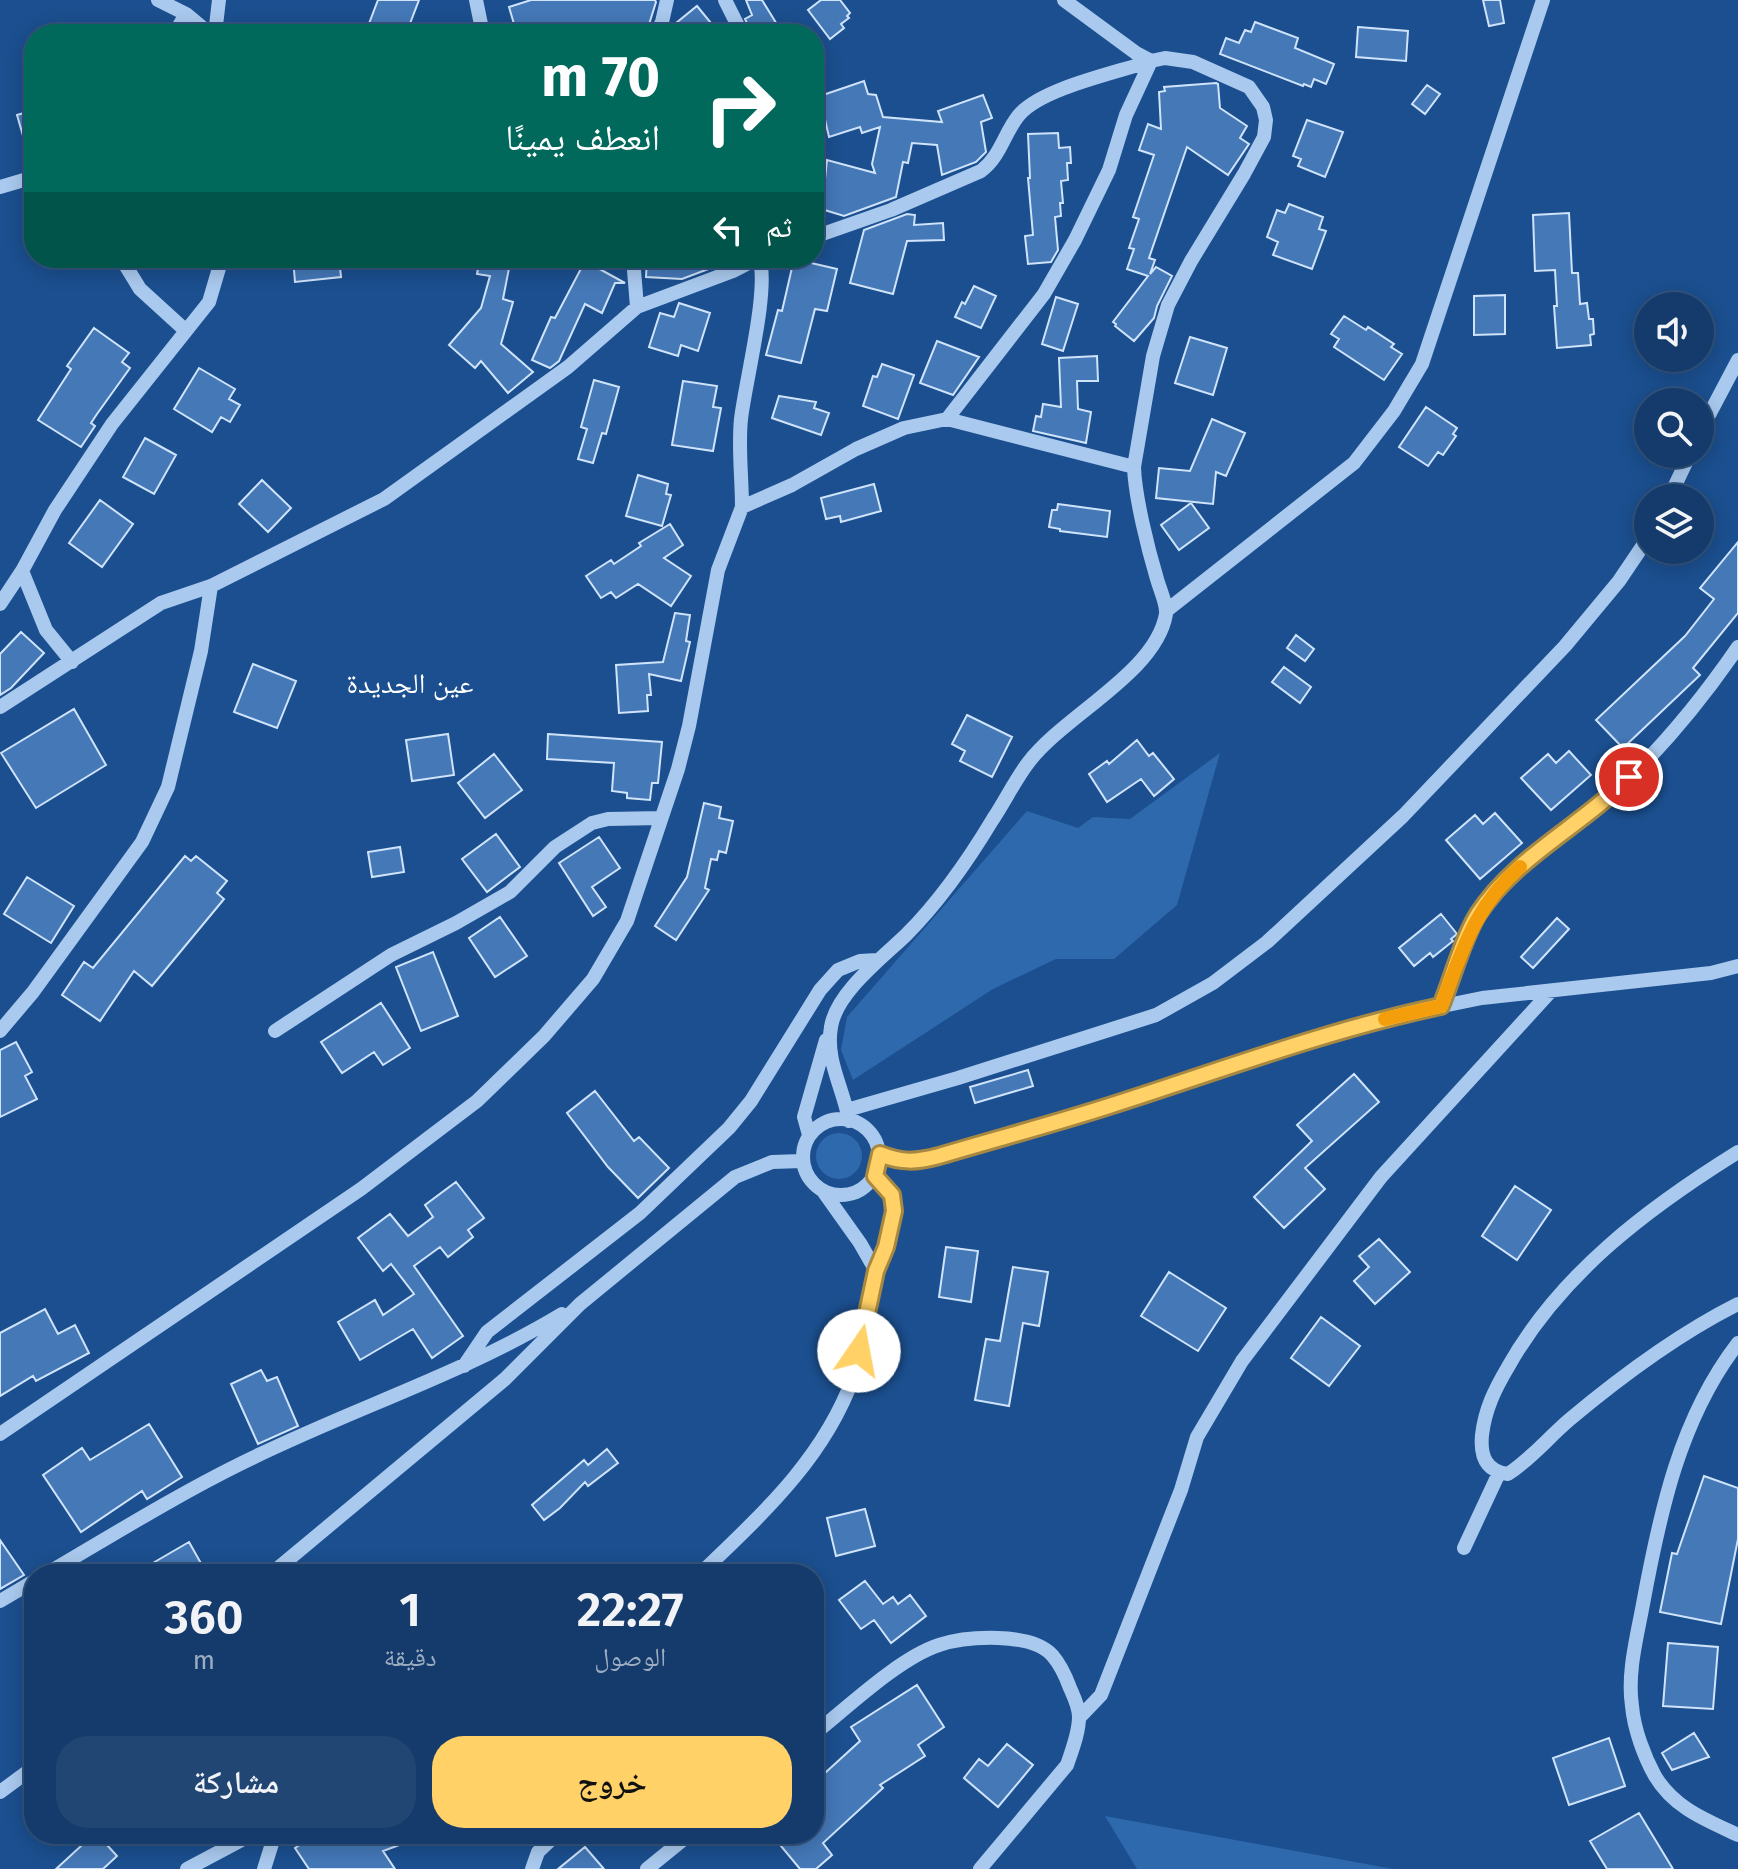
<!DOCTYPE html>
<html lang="ar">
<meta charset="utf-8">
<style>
body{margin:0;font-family:"Fira Sans","Noto Naskh Arabic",sans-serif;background:#214673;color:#f1f3f6;direction:rtl;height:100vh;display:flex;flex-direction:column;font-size:30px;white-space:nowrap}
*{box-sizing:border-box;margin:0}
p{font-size:26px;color:#9dadc1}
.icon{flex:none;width:44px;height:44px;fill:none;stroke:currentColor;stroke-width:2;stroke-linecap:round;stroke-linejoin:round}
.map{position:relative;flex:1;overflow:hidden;direction:ltr}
.drawer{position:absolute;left:24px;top:1564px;width:800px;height:280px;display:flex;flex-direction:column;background:#143b6b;border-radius:32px;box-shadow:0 4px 20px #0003,0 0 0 2px #33557e;direction:rtl}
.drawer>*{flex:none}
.banner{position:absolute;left:24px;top:24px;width:800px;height:244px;border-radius:32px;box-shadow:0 4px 20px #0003,0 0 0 2px #33557e;direction:rtl;background:#00695c;color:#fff;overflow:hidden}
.tools{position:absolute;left:1634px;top:292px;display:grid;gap:16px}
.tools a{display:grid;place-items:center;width:80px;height:80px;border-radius:50%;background:#143b6b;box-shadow:0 4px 20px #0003,0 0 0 2px #33557e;font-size:40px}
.pin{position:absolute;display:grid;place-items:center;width:68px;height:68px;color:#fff;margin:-34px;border:4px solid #fff;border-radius:50%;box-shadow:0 2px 8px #0007}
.me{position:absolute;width:88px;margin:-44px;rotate:12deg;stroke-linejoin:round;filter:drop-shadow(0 0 6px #0008)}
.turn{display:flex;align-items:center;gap:28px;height:168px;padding:0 32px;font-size:36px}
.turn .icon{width:104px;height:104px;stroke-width:2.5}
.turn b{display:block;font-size:56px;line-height:68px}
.then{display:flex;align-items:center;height:76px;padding:0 32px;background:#0003;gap:16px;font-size:30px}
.eta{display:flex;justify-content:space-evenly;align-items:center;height:136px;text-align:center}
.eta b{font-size:48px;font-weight:600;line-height:56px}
.action{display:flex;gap:16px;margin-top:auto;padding:16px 32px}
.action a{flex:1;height:92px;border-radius:32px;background:#ffd166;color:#111;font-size:32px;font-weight:600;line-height:92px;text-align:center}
.action a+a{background:#214673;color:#f1f3f6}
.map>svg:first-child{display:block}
.green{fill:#2e69ad}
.building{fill:#4478b7;stroke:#cfe3fa;stroke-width:2}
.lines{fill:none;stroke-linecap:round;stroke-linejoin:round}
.minor{stroke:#a9c9ee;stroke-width:14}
.route-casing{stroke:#a68842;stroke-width:20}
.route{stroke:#ffd166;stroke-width:14}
.slow{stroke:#f59e0b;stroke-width:14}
.labels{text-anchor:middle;stroke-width:8;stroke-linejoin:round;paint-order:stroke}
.quarter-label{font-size:28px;fill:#fff;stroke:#1b4f8f}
</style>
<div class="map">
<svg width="1738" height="1869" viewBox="0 0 1738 1869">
<rect width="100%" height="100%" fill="#1b4f8f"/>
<path class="green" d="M1220,753l-43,152 -63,54h-58l-63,30 -140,91 -12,-30 6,-33 180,-206 51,17 15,-11 37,2z
M816 1156a23 23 0 1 1 46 0a23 23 0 1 1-46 0Z
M1105,1816l288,53h-256z"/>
<path class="building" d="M378,0h41l-13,34h-41z
M531,0h124l1,2 -10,32h-129l-8,-27z
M746,0h16l21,34h-31l-7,-15 7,-4z
M821,0h19l10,13 -3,3 2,2 -8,6 3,4 -14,11 -22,-29z
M1483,0h17l4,23 -15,3z
M697,6l23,28h-53l3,-6z
M1255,22l43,16 -3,10 39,16 -8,20 -12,-5 -3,8 -7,-3 -1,2 -83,-32 6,-16 13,5 6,-13 6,2z
M1358,27l50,4 -2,30 -50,-4z
M864,81l4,13 8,1 7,22 59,5 -4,-11 45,-16 9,23 -11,4 5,30 -10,10 -34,13 -5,-30 -25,-2 -4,20 -5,-1 -7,35 -52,19 -26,-8 2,-7 -6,-1 10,-11 3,-29 48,13 -3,-9 8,-37 -18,6 -2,-6 -31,10 -5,-22 -6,-11 7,-2 -2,-7z
M1216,83l2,1 2,24 27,18 -7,12 9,6 -21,31 -41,-28 -38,111 6,2 -5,14 6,-7 16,9 -15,30 -3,12 -20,23 -19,-15 1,-2 -3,-2 35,-46 -21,-7 7,-20 -5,-1 10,-29 -6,-2 21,-62 -15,-5 9,-26 13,5 -2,-37 6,-1 -1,-4z
M1427,85l13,9 -15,20 -13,-10z
M34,110v49l-4,1 -13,-45z
M1307,120l36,12 -18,45 -27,-11 3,-7 -8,-3z
M1058,133l1,15 11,-1 1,16h-4l1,17 -7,1 2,22h-3l1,13 -6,1 3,33 -7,12 -23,2 -3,-28 8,-1 -5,-57h2l-2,-44z
M1289,204l34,13 -4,12 7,2 -14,38 -39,-14 5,-13 -11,-5 10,-27 8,3z
M1569,213l3,60h6l2,31 7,-1 2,16h4l1,15 -4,1 1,10 -34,3 -3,-42h3l-2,-36 -20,1 -2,-56z
M907,214l8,1 -1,10 29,-2 1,17 -37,1 -14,53 -43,-11 14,-53z
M293,258h46l2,19 -46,5z
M480,258h31l-8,41 10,3 -12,42 32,28 -25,21 -27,-32 -6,7 -26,-23 32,-37 9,-32 -13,-2z
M647,258h64v10l-29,11 -36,-2z
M794,259l43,10 -10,42 -12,-2 -14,54 -35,-8 12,-45 4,1z
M585,261l40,22h-10l-13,30 -17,-9 -26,57 -9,7 -18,-8 19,-43 4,1z
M974,286l22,10 -15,32 -26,-11 7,-15 3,2z
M1505,295v39l-31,1v-39z
M1056,297l22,7 -15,47 -21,-7z
M679,303l31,10 -12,38 -17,-6 -3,11 -29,-9 11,-34 14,4z
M1344,316l22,14 2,-3 26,17 -3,3 11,7 -18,26 -50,-33 5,-8 -8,-5z
M94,328l35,25 -7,9 8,6 -33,46 -6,9 4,3 -14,21 -43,-27 33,-51 -4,-3z
M1190,337l37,11 -14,47 -38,-12z
M937,341l42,16 -26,38 -33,-12z
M1097,356l1,25h-21l1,28 13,3 -5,31 -53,-12 3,-15 5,1 2,-13 18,3 -2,-49z
M882,364l32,11 -16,44 -35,-13 10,-30 4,1z
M199,368l36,21 -6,10 11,6 -10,17 -9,-5 -9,15 -38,-23z
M594,380l25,7 -13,47 -4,-1 -9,30 -15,-4 9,-30 -6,-2z
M683,381l34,5 -4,21 8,1 -8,43 -41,-6z
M779,396l37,6 -2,6 15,5 -8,22 -49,-17z
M1426,407l31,21 -4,6 3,2 -13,19 -5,-3 -10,14 -29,-19z
M1212,419l33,14 -19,43 -10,-4 -3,32 -57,-6 3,-30 31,3z
M145,438l31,17 -22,39 -31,-17z
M638,475l30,9 -2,10 5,1 -9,31 -36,-10z
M262,480l29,28 -23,24 -29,-28z
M874,484l7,27 -40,11 -1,-6 -14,3 -5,-21z
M100,500l33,24 -31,43 -33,-24z
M1191,503l18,25 -30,22 -18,-25z
M1058,504l52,7 -3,26 -47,-6v-2l-11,-2 3,-17h5z
M670,524l13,21 -19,13 27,18 -20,30 -33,-22 -22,14 -5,-6 -10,6 -15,-22 25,-16 3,4 27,-18 -2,-3z
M1738,542v71l-45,55 7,7 -77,73 -27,-28 89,-84 29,-37 -14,-11z
M675,613l15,2 -4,26 4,1 -9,39 -32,-7 2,21h-4l1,16 -29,2 -3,-48 47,-3z
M21,632l23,21 -33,35 -11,7v-41z
M1296,635l18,14 -9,12 -18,-13z
M253,664l43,17 -19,47 -43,-16z
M1284,667l27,20 -11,16 -28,-21z
M74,709l32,56 -70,43 -35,-55z
M967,715l45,22 -20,40 -32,-16 5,-10 -13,-7z
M448,734l6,41 -42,6 -6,-41z
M548,734l114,8 -4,41h-6l-2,17 -23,-2v-5l-15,-2 2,-28 -67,-4z
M1137,740l12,16 4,-3 21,26 -20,17 -13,-17 -34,23 -18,-28 18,-13 2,3z
M1569,751l22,24 -40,35 -30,-32 27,-24 8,9z
M494,754l28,36 -37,28 -27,-35z
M704,803l17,4 -2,11 14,3 -7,32 -7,-2 -2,9 -6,-1 -6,29 4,2 -33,50 -21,-14 32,-49z
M1495,813l27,30 -42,36 -34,-39 29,-25 8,9z
M496,834l24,33 -33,25 -25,-33z
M599,837l21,31 -28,19 14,20 -13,9 -34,-53z
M400,847l4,25 -32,5 -4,-25z
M185,856l6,5 5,-5 31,25 -10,12 7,6 -72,87 -18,-15 -34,50 -38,-26 22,-33 9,6z
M27,877l47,29 -23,37 -47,-29z
M1441,914l16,20 -6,5 2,2 -20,16 -3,-4 -16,13 -15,-18z
M500,917l27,39 -32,21 -26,-39z
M1557,918l12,11 -36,39 -12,-11z
M433,952l25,64 -37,15 -25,-64z
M381,1003l29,45 -27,17 -9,-13 -32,21 -21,-31z
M16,1042l16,30 -7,4 12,23 -37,18v-67z
M1028,1070l5,16 -58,17 -5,-16z
M1354,1074l25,28 -74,66 20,21 -41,39 -30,-31 58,-56 -15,-16z
M595,1091l39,50 5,-4 30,31 -31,30 -30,-31 -41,-54z
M456,1182l28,36 -16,12 5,7 -25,20 -8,-10 -26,19 49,70 -31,22 -19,-29 -53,31 -22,-38 37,-22 8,15 31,-21 -23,-30 -8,7 -25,-33 32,-24 18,22 25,-19 -8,-12z
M1515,1186l36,24 -34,50 -35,-24z
M1379,1239l31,33 -35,32 -21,-23 15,-14 -10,-11z
M946,1247l32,4 -7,51 -32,-5z
M1013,1267l35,5 -9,54 -16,-3 -14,83 -34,-6 11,-61 14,2z
M1169,1272l57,36 -28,43 -57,-35z
M45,1309l13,25 17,-9 14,28 -53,28 -3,-5 -33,20v-63z
M1321,1317l39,29 -31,40 -38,-28z
M261,1370l6,11 10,-4 21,49 -40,18 -27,-60z
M149,1424l33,53 -35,22 -5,-8 -61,41 -38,-57 39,-27 8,12z
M607,1449l11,14 -30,23 -3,-4 -25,26 -16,12 -12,-15 52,-45 4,5z
M1704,1476l34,12v51l-17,85 -61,-12 12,-59 5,1z
M865,1509l10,37 -39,10 -9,-38z
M0,1540l24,35 -24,14z
M189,1542l18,32h-73z
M865,1581l18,23 10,-7 5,7 12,-9 16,21 -35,27 -17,-23 -13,9 -22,-29z
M1668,1643l50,4 -5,62 -50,-3z
M917,1685l27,42 -26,18 7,11 -45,29 3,3 -60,55 9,12 -16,14h-16l-29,-35h43v-51l46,-42 -9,-14z
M1694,1733l15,24 -37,13 -10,-17z
M1609,1738l16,48 -56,19 -16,-47z
M1007,1744l26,21 -35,42 -34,-29 15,-19 9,7z
M1639,1813l34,56h-66l-17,-28z
M94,1834h3l20,22 -14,13h-47z
M316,1834h107l1,2 -41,15 12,18h-86l-14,-21z
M585,1847l19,22h-46z"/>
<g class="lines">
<path class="minor" d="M158,0l28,14 24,20
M476,0l7,34
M725,0l17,34
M1064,0l72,53 15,8 14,-3 28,4 56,25 14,20 3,13 -2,17 -20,37 -53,87 -23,44 -15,51 -19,111
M174,34l12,-20
M215,34l4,-34
M656,34l6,-12 5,-22
M814,117l4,36 -4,34
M0,187l34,-10
M814,237l77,-27 90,-39c20,-15 23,-38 38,-56 23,-27 97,-42 132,-54
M121,258l19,31 45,41
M633,258l4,49
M947,419l97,-125 31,-54 34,-70 17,-55 25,-54
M1700,432l38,-72
M1669,498l21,-44
M742,507c0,-29 -4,-60 -1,-88 4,-36 29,-132 18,-161
M22,571l24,59 26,32
M0,604l22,-33 33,-61 57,-86 97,-122 13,-44
M1166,611l188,-148 40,-52 28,-47 121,-364
M0,707l161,-104 50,-17 173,-87 184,-132 69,-60 96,-36 25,-13
M1441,1006c11,-29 20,-63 36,-90 33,-55 94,-83 139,-125 45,-42 87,-93 122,-144
M0,1031l33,-39 109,-150 26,-55 33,-136 10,-65
M275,1031l116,-76 65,-32 54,-31 45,-45 37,-24 16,-4 53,-1
M847,1110l111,-32 198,-63 57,-32 54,-41 136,-126 162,-170 54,-65 29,-43
M803 1157a38 38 0 1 1 76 0a38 38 0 1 1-76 0Z
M809,1135l-5,-18 22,-77
M1738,1152c-90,56 -178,122 -230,215 -13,22 -23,42 -26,68 -2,21 4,36 26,39 23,-15 40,-36 61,-54 49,-41 111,-87 169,-116
M880,1154c22,9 36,8 59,2l168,-49 166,-57 130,-36 79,-16 229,-25 27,-7
M823,1191l37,52 16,28
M1738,1343c-58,75 -78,169 -95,261 -6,33 -16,69 -11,102 2,23 12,50 23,70 19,32 51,44 83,59
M464,1366l23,-34 153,-119 89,-85 22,-27 69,-111 18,-20 22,-9 17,-1
M0,1434l361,-245 116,-88 67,-65 49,-57 34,-58 51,-152 11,-43 29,-156 24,-63 50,-22 64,-36 48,-21 43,-9 187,48c1,30 14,82 23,112 3,11 10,25 9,35 -10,59 -102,101 -138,149 -13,17 -23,38 -35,56 -24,40 -54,83 -87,116 -24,23 -70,58 -75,92 -6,34 13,62 18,94
M1464,1548l35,-75
M46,1574c65,-38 129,-78 196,-111 106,-53 219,-88 320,-149
M271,1574l234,-195 75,-75 155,-127 37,-15 30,-1
M700,1574c61,-59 123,-114 153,-196 13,-34 12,-73 24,-108 12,-37 33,-62 -2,-94
M0,1601l34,-20
M1079,1718l22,-23 80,-205 16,-53 45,-76 139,-184 170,-186
M814,1734c34,-27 85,-76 125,-89 28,-9 92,-13 113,10 8,9 14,22 18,33 4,9 9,19 9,29 0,16 -7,33 -12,48l-87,104
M0,1792l34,-25
M187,1869l66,-35
M264,1869l11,-35
M532,1869l6,-17 19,-18
M647,1869l43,-35"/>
</g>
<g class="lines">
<g class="route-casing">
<path id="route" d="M859,1351l17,-80 10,-24 8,-36 -2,-16 -17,-19 5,-22c22,9 36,8 59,2 57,-17 114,-32 170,-50 110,-35 218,-76 332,-100 11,-27 22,-68 37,-92 38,-58 104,-88 151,-137"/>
</g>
<use href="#route" class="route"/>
<path class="slow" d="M1385,1019l56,-13c21,-54 33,-99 79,-139"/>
</g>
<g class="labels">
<g class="quarter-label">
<text x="410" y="693">عين الجديدة</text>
</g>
</g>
</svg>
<div class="tools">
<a><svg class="icon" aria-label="sound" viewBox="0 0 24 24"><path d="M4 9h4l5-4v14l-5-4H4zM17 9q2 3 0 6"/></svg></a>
<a><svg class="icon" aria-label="search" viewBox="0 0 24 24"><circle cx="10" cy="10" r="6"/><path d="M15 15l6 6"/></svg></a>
<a><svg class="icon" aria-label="layers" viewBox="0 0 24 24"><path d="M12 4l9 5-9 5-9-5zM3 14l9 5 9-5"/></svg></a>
</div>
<div class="pin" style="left:1629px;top:777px;background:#d93025"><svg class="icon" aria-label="arrive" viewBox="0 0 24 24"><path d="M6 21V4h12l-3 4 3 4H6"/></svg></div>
<svg class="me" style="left:859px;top:1351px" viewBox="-20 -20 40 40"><circle r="19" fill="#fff"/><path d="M0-13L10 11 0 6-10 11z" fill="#ffd166"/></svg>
<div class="banner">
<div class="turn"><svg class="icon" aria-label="right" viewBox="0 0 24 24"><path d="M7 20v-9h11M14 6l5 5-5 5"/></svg><div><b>70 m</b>انعطف يمينًا</div></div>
<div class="then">ثم<svg class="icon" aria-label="left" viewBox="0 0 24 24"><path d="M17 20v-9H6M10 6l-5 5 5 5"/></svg></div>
</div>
<section class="drawer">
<div class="eta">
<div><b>22:27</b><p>الوصول</p></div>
<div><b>1</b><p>دقيقة</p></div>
<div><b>360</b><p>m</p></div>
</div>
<div class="action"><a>خروج</a><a>مشاركة</a></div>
</section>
</div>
